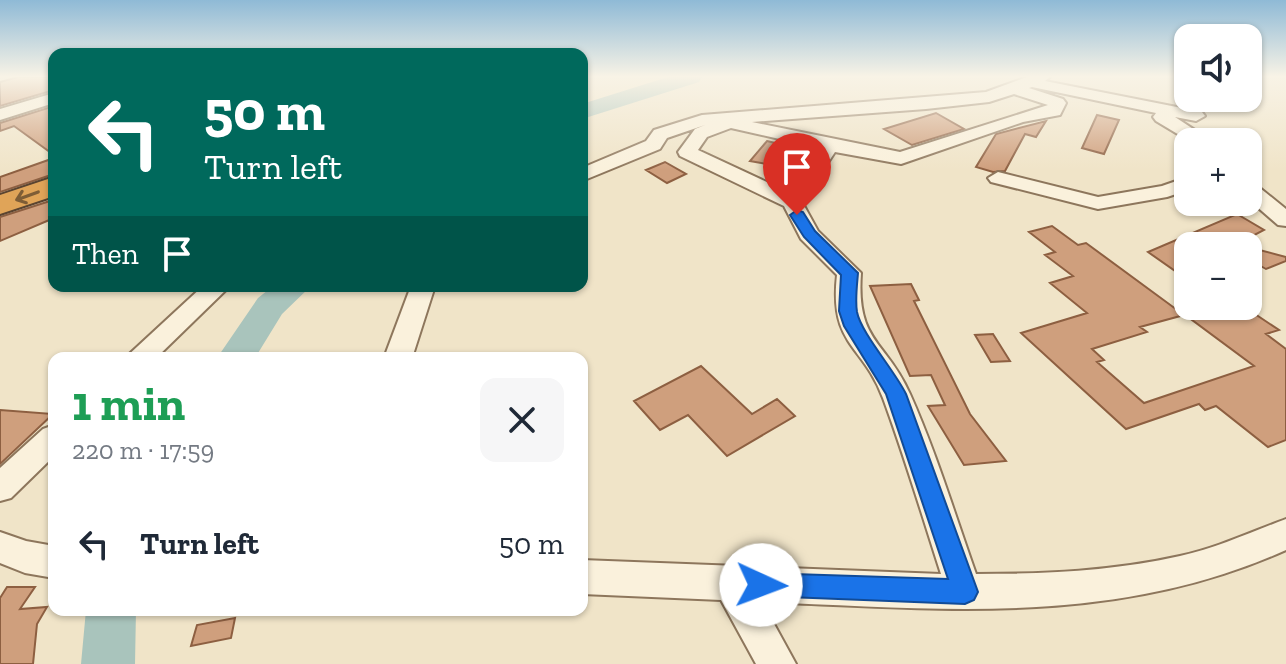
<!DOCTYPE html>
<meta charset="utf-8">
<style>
body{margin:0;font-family:"Zilla Slab",serif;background:#f6f6f7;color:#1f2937;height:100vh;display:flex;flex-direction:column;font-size:30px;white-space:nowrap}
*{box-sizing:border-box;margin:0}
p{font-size:26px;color:#747a83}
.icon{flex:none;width:44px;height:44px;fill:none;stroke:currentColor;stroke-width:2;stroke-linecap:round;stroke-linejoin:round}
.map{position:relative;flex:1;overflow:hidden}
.drawer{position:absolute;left:48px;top:352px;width:540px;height:264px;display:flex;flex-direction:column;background:#fff;border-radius:16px;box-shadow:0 2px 6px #0004}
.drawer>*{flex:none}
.guide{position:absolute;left:48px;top:48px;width:540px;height:244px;border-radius:16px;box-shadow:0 2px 6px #0004;background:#00695c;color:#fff;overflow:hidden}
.tools{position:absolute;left:1174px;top:24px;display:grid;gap:16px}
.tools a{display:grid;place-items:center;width:88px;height:88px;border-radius:16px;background:#fff;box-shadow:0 2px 6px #0004;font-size:40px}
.pin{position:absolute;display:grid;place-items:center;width:68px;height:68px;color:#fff;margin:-82px -34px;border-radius:50% 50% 50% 0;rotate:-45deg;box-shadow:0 0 8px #0007}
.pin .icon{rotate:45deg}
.me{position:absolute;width:88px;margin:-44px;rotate:92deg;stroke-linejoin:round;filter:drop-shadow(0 0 6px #0008)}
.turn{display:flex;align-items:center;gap:28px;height:168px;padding:0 24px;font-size:36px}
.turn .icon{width:104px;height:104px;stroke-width:2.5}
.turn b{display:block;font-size:56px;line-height:68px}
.then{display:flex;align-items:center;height:76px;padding:0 24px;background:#0003;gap:16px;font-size:30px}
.round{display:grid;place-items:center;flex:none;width:84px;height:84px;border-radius:16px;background:#f6f6f7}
.summary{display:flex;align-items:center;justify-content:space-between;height:136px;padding:0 24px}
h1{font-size:48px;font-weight:700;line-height:60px;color:#1e9e55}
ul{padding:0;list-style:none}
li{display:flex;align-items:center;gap:24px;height:112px;padding:0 24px}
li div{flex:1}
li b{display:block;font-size:30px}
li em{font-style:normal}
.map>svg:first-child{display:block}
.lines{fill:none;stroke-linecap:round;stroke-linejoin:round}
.river{fill:#a9c4bc;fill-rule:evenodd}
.building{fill:#cf9f7d;stroke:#8d5f41;stroke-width:2}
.minor-casing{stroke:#8d765c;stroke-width:4}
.highway-casing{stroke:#5b4430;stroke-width:4}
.minor{fill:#faf1dc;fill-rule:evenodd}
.highway{fill:#e0a458;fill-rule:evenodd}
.oneway{stroke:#7e5d36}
.route{fill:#1a73e8;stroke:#114b97;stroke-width:2}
</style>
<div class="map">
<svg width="1286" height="664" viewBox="0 0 1286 664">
<rect width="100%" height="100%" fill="#f0e4c8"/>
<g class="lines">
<path class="river" d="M668,77h34l-3,5 -117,37v-15z
M273,286h38l-29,28 -27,44h-38l41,-60z
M86,610h50l-1,54h-54z"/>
</g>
<path class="building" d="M18,77h36v13l-54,16v-24z
M54,106v49l-40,-29 -14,5v-8z
M936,113l28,16 -52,16 -28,-16z
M1097,115l22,5 -15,34 -22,-6z
M1046,121l-10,16 -11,-3 -20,37 -12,1 -17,-5 20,-33z
M767,141l45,11 -12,18 -50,-9z
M54,158v16l-54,18v-15z
M665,162l21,12 -19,9 -21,-13z
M50,201l4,4v13l-54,23v-24z
M1237,214l27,16 -27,14 7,2h-56v34l-40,-28z
M1052,226l26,19 8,-2 98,72 -44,12 7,5 -55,17 12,11 -7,2 47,41 110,-37 -74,-55 16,-5h47l36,24 -13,4 20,15v91l-18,7 -52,-41 -11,4 -6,-6 -73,25 -105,-96 66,-20 -37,-30 23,-7 -28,-21 10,-3 -26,-20z
M1248,247l38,10v4l-20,8 -18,-10z
M911,284l8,16 -5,1 56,113 36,47 -42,4 -36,-59 17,-1 -14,-30 -21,1 -40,-90z
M993,334l17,27 -19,1 -16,-27z
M701,366l51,48 25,-15 18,17 -68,40 -39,-41 -28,15 -26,-29z
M0,410l53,4 -53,50z
M7,587h28l-15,22 27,-2 -10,17 -4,40h-33v-66z
M235,618l-4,20 -40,8 6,-21z"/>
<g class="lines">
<g class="minor-casing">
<path id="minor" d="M1027,77h23l-5,4 157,31 3,4 -9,5 -21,-4 38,25h-22l-35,-21 -3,-4 3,-4 -124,-26 -3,1 34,11 3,4 -6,12 -37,7 -122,42 -66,-12 -33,50 16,29 43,42c-5,70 25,67 49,121 26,58 45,121 66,180 69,0 137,-3 204,-18 37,-8 71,-24 106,-37v31c-171,77 -342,59 -524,52l34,62h-40l-35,-64 -139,-6v-34l359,14c-19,-59 -37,-119 -58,-176 -20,-54 -54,-52 -46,-123l-36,-36 -17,-33 -104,-50 -2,-4 17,-23 10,-4 -38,13 -7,11 -78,32v-13l64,-27 8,-11 48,-15 284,-23zM1014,94l34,11 -148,47 -148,-30 174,-13 63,-7zM731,128l88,20 -31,44 -90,-42 9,-13z
M54,93v10l-54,17v-11z
M998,172l100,25 64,-11 26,-9v13l-21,7 -69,12 -107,-27 -3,-4z
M1248,182l7,2 31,25v17l-8,-1 -30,-26z
M203,286h27l-74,72h-31z
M411,286h24l-23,72h-28z
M54,425v31l-43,42 -11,3v-33l43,-39z
M0,532l26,9 28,5v32l-29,-5 -25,-10z"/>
</g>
<g class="highway-casing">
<path id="highway" d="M54,177v19l-54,18v-19z"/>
</g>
<use href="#minor" class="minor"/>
<use href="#highway" class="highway"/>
</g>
<defs><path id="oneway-shaft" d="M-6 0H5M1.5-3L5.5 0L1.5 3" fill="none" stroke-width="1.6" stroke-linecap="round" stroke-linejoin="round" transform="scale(2)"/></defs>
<use class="oneway" href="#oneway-shaft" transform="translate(27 196) rotate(160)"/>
<linearGradient id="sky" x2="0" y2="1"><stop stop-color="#8fbad6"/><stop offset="0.45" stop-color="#f8f3e6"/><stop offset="1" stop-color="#f8f3e6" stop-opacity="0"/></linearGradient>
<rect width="1286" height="170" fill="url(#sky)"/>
<path class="route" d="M797,210l6,2 12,19 43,42c-1,12 -3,27 -1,39 4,21 38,59 49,82l72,198 -4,8 -9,4 -204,-8 -9,-3 -4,-8 4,-9 9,-3 187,6 -62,-185 -42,-68 -5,-15 2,-36 -37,-38 -14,-22z"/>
</svg>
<div class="tools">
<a><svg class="icon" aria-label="sound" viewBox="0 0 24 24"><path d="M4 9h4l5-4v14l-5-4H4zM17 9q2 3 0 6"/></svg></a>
<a>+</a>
<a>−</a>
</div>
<div class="pin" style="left:797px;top:215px;background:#d93025"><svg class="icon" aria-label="arrive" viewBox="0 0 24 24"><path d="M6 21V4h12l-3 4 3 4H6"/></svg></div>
<svg class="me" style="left:761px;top:585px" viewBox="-20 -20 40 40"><circle r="19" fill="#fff"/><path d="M0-13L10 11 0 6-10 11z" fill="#1a73e8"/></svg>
<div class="guide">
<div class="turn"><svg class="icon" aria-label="left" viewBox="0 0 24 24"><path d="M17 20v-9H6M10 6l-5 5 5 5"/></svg><div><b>50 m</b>Turn left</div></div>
<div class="then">Then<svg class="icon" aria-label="arrive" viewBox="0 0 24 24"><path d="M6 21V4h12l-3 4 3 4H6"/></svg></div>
</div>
<section class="drawer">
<div class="summary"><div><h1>1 min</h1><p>220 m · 17:59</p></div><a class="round"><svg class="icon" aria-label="close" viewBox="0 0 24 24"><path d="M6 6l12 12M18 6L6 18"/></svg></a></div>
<ul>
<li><svg class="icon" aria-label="left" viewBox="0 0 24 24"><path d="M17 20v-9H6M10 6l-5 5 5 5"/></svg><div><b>Turn left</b></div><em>50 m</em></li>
</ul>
</section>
</div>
